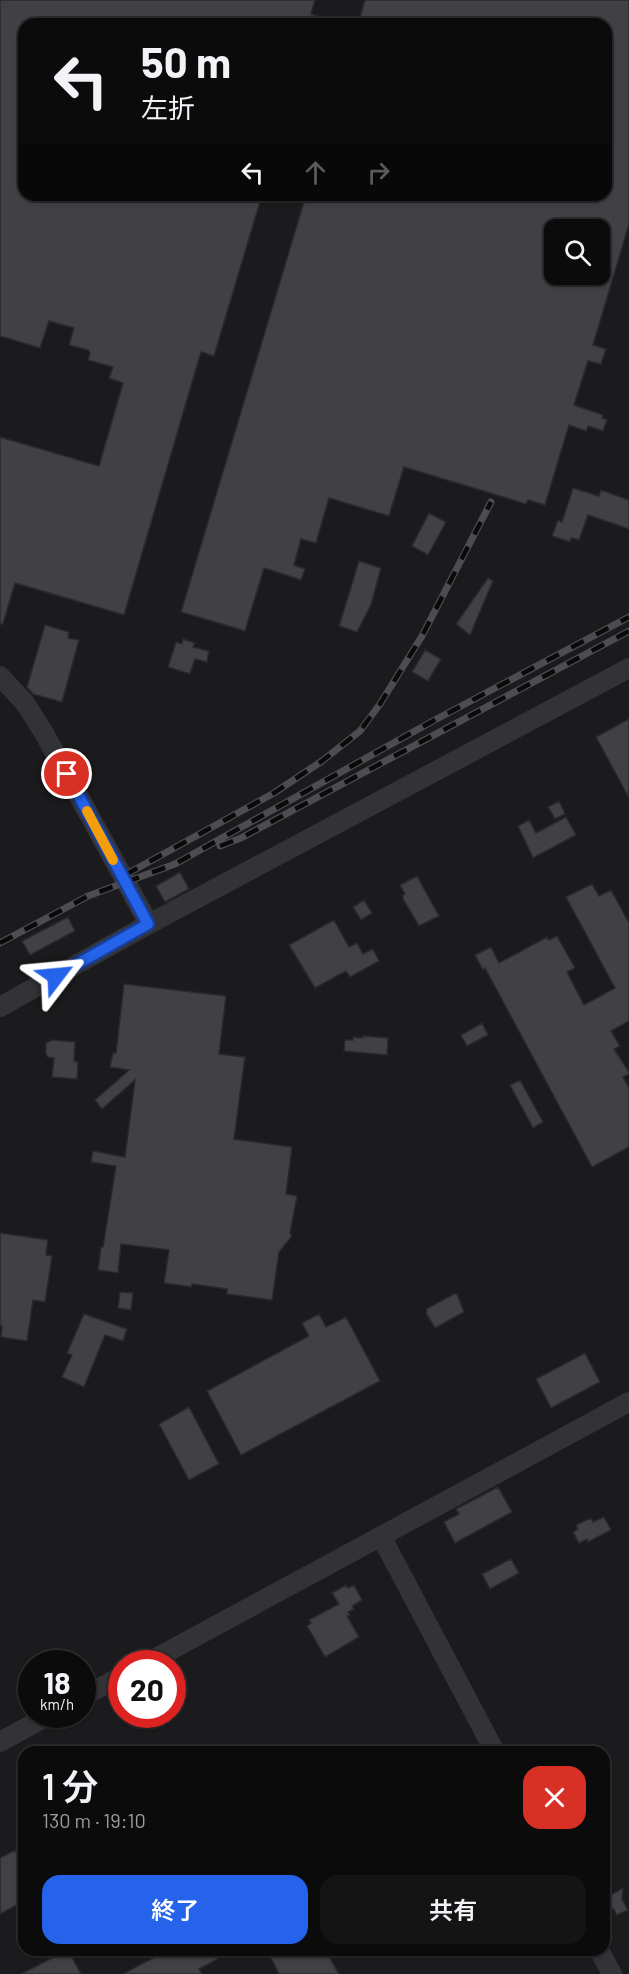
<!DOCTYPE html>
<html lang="ja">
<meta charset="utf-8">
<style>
body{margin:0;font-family:Barlow,"Noto Sans JP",sans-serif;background:#141415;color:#f1f3f6;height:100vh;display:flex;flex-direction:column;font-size:22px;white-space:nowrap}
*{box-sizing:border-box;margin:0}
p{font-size:20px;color:#9a9b9d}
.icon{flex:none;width:33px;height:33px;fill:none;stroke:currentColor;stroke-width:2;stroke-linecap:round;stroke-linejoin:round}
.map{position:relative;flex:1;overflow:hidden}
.details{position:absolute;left:18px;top:1746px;width:592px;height:210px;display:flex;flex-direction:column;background:#0b0b0c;border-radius:18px;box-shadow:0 2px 4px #0004,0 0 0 2px #2b2b2d}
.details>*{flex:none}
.guide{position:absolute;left:18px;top:18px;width:594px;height:183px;border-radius:18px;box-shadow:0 2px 4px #0004,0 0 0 2px #2b2b2d;background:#0b0b0c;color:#f1f3f6;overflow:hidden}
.fabs{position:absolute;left:544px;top:219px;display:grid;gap:12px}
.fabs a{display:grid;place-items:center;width:66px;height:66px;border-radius:12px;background:#0b0b0c;box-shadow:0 2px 4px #0004,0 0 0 2px #2b2b2d;font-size:30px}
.speed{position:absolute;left:18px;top:1650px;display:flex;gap:12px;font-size:30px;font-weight:700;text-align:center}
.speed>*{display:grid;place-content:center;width:78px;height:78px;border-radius:50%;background:#0b0b0c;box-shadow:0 2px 4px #0004,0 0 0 2px #2b2b2d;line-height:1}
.speed small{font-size:15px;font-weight:400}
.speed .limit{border:9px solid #d22;background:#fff;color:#111}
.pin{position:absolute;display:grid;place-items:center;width:51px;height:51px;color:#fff;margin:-26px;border:3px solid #fff;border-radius:50%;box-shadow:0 2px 6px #0007}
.me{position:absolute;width:66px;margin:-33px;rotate:61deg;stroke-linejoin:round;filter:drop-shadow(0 0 4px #0008)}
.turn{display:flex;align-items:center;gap:21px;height:126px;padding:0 24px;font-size:27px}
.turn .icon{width:78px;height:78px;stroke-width:2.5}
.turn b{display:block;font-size:42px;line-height:51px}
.lanes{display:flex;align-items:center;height:57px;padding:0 24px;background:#0003;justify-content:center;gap:30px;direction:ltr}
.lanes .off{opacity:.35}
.round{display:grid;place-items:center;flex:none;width:63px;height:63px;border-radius:18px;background:#141415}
.summary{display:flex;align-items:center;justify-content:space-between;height:102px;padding:0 24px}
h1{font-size:36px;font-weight:600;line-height:45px}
.button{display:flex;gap:12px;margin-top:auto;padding:12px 24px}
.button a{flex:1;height:69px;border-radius:18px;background:#2563eb;color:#fff;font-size:24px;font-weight:600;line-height:69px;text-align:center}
.button a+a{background:#141415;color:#f1f3f6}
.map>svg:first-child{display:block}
.built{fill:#1b1b1d;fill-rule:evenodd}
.building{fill:#414145;stroke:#2a292c;stroke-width:1.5;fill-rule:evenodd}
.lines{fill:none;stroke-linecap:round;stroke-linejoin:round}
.minor{stroke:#333236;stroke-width:20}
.rail-casing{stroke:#4c4c51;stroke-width:7}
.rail{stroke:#0a0a0b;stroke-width:4.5;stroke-dasharray:14;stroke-linecap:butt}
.route-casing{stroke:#184099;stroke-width:15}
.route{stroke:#2563eb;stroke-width:10}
.slow{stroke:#f59e0b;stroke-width:10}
</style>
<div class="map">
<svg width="629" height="1974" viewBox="0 0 629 1974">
<rect width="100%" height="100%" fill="#0f0f10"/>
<path class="built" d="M0,0h629v1974h-629zM24,24h582v171h-582zM555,230h45v44h-45zM32,1664h50v50h-50zM122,1664h50v50h-50zM24,1752h580v198h-580z"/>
<path class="building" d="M0,0h315l-4,14 22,7v3h-309v171h238l-48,161 -13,-4 -77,263 -109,-32 -12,41h-3v-187l99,29 24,-83 -14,-5 4,-11 -25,-7 2,-7 -2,-3 -19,-5 5,-17 -25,-7 -9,27 -40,-12z
M365,0h264v224l-36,121 13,4 -5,15 -13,-3 -14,44 29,10 -1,3 5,2 -4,11 -15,-5 -2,5 -17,-6 -24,80 -17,-5 -2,4 -122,-37 -15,49 -60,-18 -13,45 -15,-4 -7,26 11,4 -4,11 -37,-12 -19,63 -64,-19 125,-417h300v-171h-248zM555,230h45v44h-45z
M573,488l26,8 2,-6 28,10v29l-41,-14 -9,25 -8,-2 -1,4 -18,-6 6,-16 4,2z
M429,513l17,9 -18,33 -16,-9z
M359,561l22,7 -10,37 -14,27 -18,-6z
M488,578l5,3 -23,54 -14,-11z
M45,625l24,7 -1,6 11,2 -17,62 -29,-8 -6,-7z
M183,639l12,4 -2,4 16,4 -2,11 -12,-3 -5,15 -22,-7 8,-25 6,2z
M425,650l16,9 -13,22 -16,-9z
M629,719v79l-33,-61z
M559,801l6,13 -10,5 -7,-12z
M566,817l10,18 -43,23 -15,-32 11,-6 7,13z
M180,872l9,17 -24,13 -9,-16z
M417,876l22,40 -20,10 -16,-27v-4l2,-1 -5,-9z
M592,884l7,12 12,-6 18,33v98l-18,10 9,15 -6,3 15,23v2l-6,3 6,11v59l-37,20 -107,-199 -2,2 -8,-15 16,-8 8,16 48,-26 2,3 8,-4 18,32 -8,4 17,33 31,-17 -49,-91z
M364,900l8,13 -11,7 -8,-13z
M68,917l7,14 -45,24 -8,-14z
M334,920l15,27 8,-4 6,11 10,-5 6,12 -29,16 -4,-6 -31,17 -26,-43z
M124,984l102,12 -7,58 26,3 -11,82 58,8 -6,47 11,2 -7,37 2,3 -13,16 -7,48 -45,-6v-5l-35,-5 -1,3 -27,-4 5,-33 -48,-6 -3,29 -20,-3 3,-23h2l13,-81 -25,-4 2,-11 32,6 10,-77 -33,29 -7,-9 34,-30 -19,-3 3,-14h3z
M482,1023l6,12 -21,11 -6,-11z
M363,1036l25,2 -1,17 -43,-4 1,-11h8v-3l10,1z
M52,1040l23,2 -1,19 4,1 -1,17 -25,-2 2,-19 -6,-1 -2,-3v-11z
M520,1080l23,42 -10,6 -23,-43z
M0,1233l48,7 -2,15 6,1 -7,46 -12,-2 -6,41 -26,-4 1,-11h-2z
M120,1292l13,1 -2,17 -13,-2z
M454,1294h3l7,18 -29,16 -9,-15 1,-1 -1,-3z
M84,1314l43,15 -4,12 -18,-6 -21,52 -22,-10 10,-22 -5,-2z
M319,1314l7,13 20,-10 34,64 -139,74 -34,-64 102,-55 -7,-13z
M585,1353l15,29 -49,26 -15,-29z
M189,1407l30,57 -30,16 -30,-56z
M498,1487l14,25 -57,31 -11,-21 15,-8 -3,-5z
M604,1517l7,13 -23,12 -1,-3 -8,4 -6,-11 5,-3 -2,-4 15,-7 2,4z
M511,1559l8,14 -29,16 -8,-15z
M346,1585l2,3 6,-3 8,15 -10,6 2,3 -6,3 2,3 -3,1 12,21 -34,20 -18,-31 4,-3 -2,-3 30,-16 -7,-11z
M15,1850l9,16v35l-24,13v-56z
M623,1888l-1,11 6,11 -11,5 -4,-7 -9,4v-13z
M68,1950l13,24h-60z
M168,1950h66l-35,19 3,5h-79z
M267,1950h58l14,24h-60z"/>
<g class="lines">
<path class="minor" d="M0,676l25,27 19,30 105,191
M0,1007l149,-83 480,-256
M381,1536l114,216
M145,1664l484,-262
M82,1697l40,-21
M0,1742l51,-28
M599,1950l13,24"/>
<g class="rail-casing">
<path id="rail" d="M220,846l21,-8 388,-207
M125,875l149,-82 48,-32 38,-30 20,-27 42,-68 69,-134
M0,943l88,-47 87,-32 258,-143 196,-104"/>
</g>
<use href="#rail" class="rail"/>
</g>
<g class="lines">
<g class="route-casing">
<path id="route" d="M56,976l92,-52 -81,-150"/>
</g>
<use href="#route" class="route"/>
<path class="slow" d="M87,811l26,49"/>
</g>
</svg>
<div class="fabs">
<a><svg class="icon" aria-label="search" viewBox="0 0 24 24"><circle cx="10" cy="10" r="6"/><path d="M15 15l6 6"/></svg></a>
</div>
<div class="speed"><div>18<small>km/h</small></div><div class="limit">20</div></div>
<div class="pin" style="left:67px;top:774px;background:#d93025"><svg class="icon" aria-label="arrive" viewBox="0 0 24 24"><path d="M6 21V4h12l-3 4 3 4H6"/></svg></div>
<svg class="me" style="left:56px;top:976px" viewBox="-20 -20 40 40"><path d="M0-17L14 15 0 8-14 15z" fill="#2563eb" stroke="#fff" stroke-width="4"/></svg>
<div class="guide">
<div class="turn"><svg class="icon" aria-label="left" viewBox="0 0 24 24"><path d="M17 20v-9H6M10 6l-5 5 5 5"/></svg><div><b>50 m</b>左折</div></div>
<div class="lanes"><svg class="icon" aria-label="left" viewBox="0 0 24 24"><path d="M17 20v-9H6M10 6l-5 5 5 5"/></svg><svg class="icon off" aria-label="ahead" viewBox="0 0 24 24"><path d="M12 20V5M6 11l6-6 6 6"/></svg><svg class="icon off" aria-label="right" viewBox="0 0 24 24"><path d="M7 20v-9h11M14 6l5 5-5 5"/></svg></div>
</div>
<section class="details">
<div class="summary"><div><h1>1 分</h1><p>130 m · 19:10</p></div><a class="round" style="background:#d93025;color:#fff"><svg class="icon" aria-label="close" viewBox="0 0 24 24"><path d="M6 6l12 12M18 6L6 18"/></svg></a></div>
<div class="button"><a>終了</a><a>共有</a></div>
</section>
</div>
